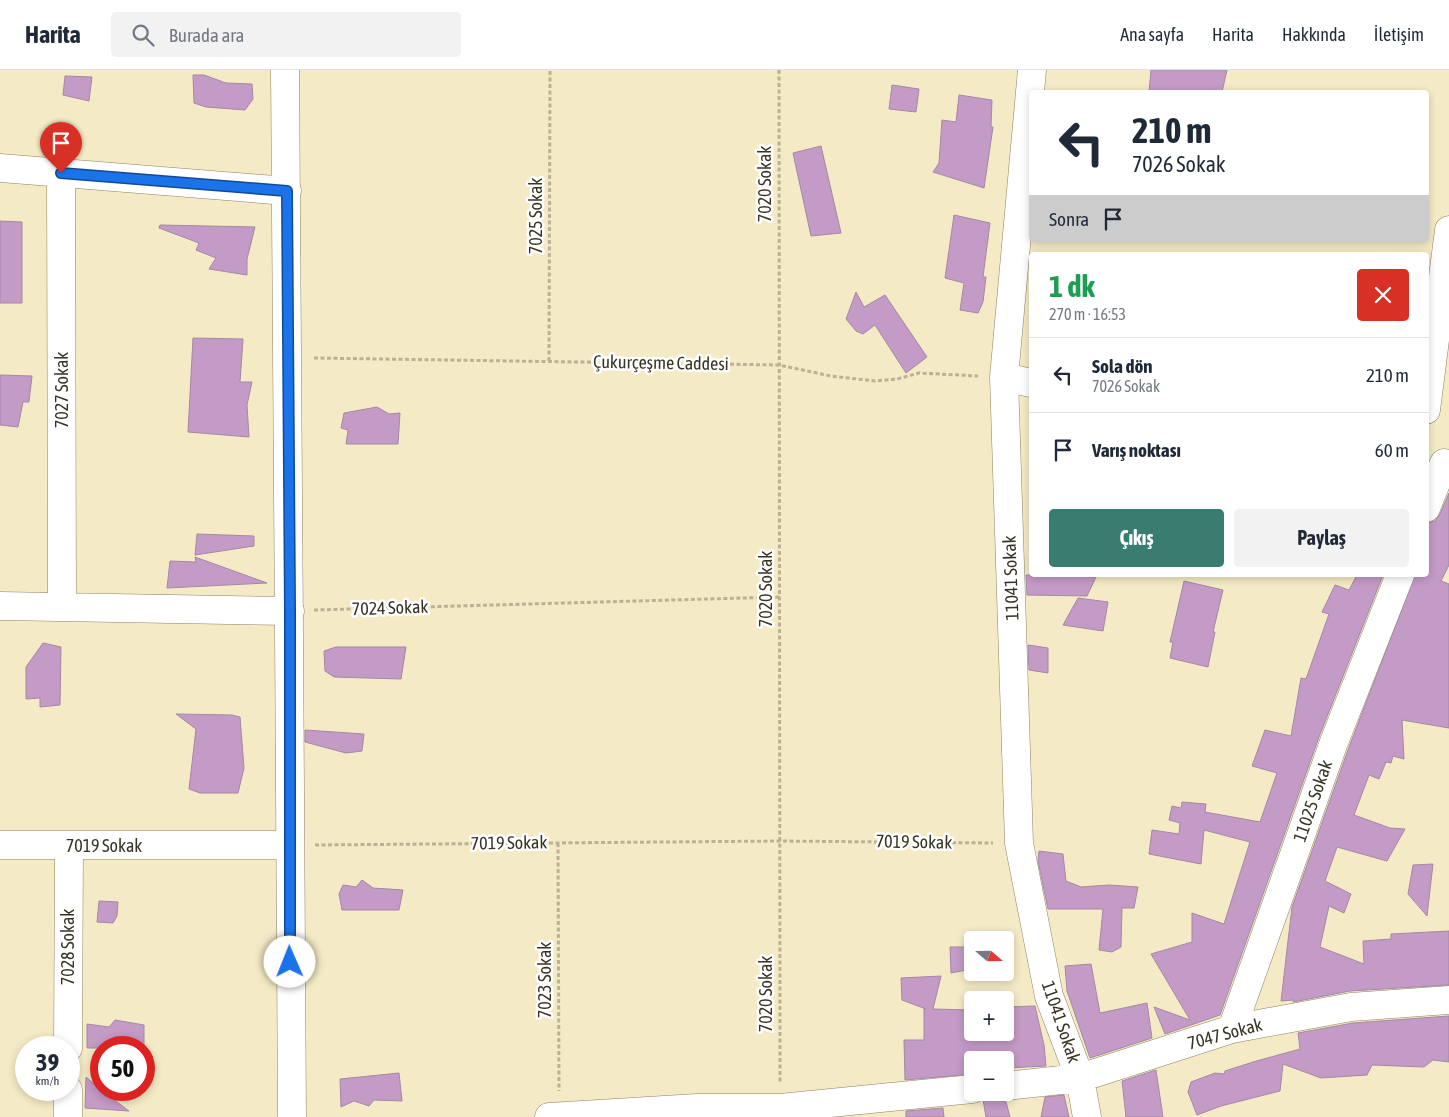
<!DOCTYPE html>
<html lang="tr">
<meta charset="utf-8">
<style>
body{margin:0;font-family:"Asap Condensed",sans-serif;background:#f2f2f3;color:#1f2937;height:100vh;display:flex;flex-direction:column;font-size:19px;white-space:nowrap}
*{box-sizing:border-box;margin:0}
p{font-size:16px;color:#747a83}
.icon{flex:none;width:28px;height:28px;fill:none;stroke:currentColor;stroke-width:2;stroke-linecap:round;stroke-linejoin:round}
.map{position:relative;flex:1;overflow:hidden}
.details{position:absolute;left:1029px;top:182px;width:400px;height:325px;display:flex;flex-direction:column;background:#fff;border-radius:5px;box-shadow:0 2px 8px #0003}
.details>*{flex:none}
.hud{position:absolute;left:1029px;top:20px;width:400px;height:152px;border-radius:5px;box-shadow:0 2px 8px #0003;background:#fff;color:#1f2937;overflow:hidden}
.needle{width:32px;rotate:110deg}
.buttons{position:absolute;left:964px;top:861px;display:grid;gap:10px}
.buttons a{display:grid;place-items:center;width:50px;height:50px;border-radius:5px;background:#fff;box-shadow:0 2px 8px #0003;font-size:25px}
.speed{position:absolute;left:15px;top:966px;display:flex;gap:10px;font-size:25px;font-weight:700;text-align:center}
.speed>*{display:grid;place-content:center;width:65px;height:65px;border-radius:50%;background:#fff;box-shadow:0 2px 8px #0003;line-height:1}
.speed small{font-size:12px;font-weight:400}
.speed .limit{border:8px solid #d22;background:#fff;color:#111}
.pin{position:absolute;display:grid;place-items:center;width:42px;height:42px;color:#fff;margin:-51px -21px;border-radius:50% 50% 50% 0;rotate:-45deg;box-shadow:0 0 5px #0007}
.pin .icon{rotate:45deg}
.me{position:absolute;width:55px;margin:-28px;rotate:359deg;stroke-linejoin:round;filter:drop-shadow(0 0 4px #0008)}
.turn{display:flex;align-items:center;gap:18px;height:105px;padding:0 20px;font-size:22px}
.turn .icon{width:65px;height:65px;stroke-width:2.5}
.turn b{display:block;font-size:35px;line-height:42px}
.then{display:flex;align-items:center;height:48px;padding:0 20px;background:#0003;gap:10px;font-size:19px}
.round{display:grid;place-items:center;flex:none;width:52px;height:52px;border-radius:5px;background:#f2f2f3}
.summary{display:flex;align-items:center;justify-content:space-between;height:85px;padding:0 20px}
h1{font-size:30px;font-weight:700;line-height:38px;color:#1e9e55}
.cta{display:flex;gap:10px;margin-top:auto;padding:10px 20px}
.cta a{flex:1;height:58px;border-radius:5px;background:#397d71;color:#fff;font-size:20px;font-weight:700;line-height:58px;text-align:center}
.cta a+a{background:#f2f2f3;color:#1f2937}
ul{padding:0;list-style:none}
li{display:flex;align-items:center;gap:15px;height:75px;padding:0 20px;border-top:1px solid #e0e1e3}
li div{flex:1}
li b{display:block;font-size:19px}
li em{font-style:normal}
header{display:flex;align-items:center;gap:30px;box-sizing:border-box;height:70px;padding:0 25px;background:#fff;border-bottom:1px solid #e0e1e3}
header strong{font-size:24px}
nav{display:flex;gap:28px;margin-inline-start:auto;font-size:18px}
.search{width:350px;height:45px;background:#f2f2f3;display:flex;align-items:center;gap:12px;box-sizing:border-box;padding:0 18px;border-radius:5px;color:#747a83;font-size:19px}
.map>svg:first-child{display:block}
.building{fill:#c49ac6;stroke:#a389a4}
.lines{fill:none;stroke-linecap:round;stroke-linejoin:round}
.minor-casing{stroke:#8c8261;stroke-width:29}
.major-casing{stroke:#8c8261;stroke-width:29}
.path{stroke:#bab294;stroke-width:3;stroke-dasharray:4 2.5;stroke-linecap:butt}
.minor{stroke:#fff;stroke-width:28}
.major{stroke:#fff;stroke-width:28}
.route-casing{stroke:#114b97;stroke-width:12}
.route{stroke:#1a73e8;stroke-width:9}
.labels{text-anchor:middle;stroke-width:5;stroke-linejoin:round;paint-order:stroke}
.street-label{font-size:18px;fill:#373324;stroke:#fff}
</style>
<header>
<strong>Harita</strong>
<div class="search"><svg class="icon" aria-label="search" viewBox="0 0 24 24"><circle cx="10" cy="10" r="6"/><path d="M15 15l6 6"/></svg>Burada ara</div>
<nav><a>Ana sayfa</a><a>Harita</a><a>Hakkında</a><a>İletişim</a></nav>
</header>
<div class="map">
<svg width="1449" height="1047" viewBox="0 0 1449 1047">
<rect width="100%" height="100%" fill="#f4eac5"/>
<path class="building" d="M1151,0h76l-5,22h-73z
M193,5h11l22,8 26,1 1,15 -8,11 -39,-3 -12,-4z
M65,6l27,1 -3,24 -26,-6z
M892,15l27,4 -3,23 -27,-3z
M959,25l33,5 -1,27h2l-9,61 -51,-16 6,-9 3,-43 14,2z
M821,76l20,87 -30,3 -18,-83z
M954,145l36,8 -7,54h3l-3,25 -5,11 -18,-3 4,-27 -19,-5z
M0,151l22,1v81h-22z
M160,155l95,2 -8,32v16l-38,-6 7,-11 -20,-8 3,-7 -40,-15z
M856,222l8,15 21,-12 42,62 -21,16 -31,-48 -12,9 -7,-3 -10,-12z
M193,268l50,1 -3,43h12l-5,23 2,32 -61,-5z
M0,305l32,1 -3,26h-6l-5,25 -18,-2z
M377,337l12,7 11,-1 -2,31h-52l2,-14 -7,-2 3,-15z
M1449,423v72l-8,16 8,3v144l-47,-8 2,39 -11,-3 -2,7 -5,-1 -7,17 -10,-4 -15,40 36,13 15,1 -18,32 -50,-14 -12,34 26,13 -7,19 -15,-7 -9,41 44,17 -1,-23 28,-2v-5l58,-3v54l-99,6 -57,11v-2l-12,1 11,-94 57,-160 66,-172h11v-52l9,-2 5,-7z
M197,464l57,2v10l-59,9z
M195,487l72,26 -100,5 3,-27 26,1z
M1026,505h21l49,2 -9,19 -60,-1z
M1357,505h26l-64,162 -99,278 -55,19 -11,-27 36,13 -39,-66 41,-12v-29l32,11 26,-82 -46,-12 -3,34 -52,-10 3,-24 27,4 1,-11 -11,-3 3,-14 9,2 1,-6 24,2 -1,8 55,10 17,-49 -25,-7 13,-36 26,6 10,-58 5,1 23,-65 -7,-2 13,-27 14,5z
M1184,511l39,9 -10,42h2l-7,35 -38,-9 3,-16h-3z
M1078,528l30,4 -5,29 -40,-6z
M43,573l18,4 -1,58 -20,2v-9l-14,1v-32z
M1028,575l20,3v25l-19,-3z
M336,577h70l-5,32 -67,-2 -9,-6 -1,-20z
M176,644l56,1 8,2 4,51 -6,25h-38l-11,-4 7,-60z
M305,660l59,4 -2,17 -16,2 -41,-11z
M1039,781l24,3 3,27 15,6 28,-2 29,2 -4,21h-12l-1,39 -9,5 -13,-2 4,-41h-55l-10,-48z
M1433,794l-6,52 -19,-22 5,-29z
M362,810l11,8 30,2 -4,20h-57l-3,-16 4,-9 13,2z
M99,831l19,1 -1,14 -4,7 -16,-1z
M950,877h22v22l-21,4z
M1091,894l9,49 47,-10 5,35 -62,20 -23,-67 -2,-25z
M941,906l-8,33 39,1v22h33v-25l30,-1 9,39 2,21 -38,2 -3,2v-10h-33v14l-67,6 -1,-40h20v-32l2,1 -24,-9 -1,-22z
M1449,946v46l-16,-2 -9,7 -52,-2 -5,10 -46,3 -38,-14 -3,27 -59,15 -24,9 -9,-23 3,-10 24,-9 9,1 1,-3 28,-9 47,-13 -2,-16 55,-10z
M115,950l29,5v23h-57v-24l22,3z
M1156,1000l7,47h-37l-4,-36z
M399,1003l3,28 -28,-1 -5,6 -15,-5 -13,6 -1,-28z
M86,1007l15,13 28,21 -44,-3z
M987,1022h4l7,8 8,2 4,15h-24l-3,-17z
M1064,1025l5,22h-28l4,-20z
M943,1038l1,9h-38v-6z"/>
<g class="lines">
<g class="minor-casing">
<path id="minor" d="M1032,0l-28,307 15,466 30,153 31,82 7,39
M0,98l287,23
M61,103l1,433
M1004,307l27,6
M1426,340l23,-180
M1426,438l18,-45
M0,536l290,5
M0,775h289
M1232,959l102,-287 66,-167
M68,978l1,-202
M1005,1016l75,-8 152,-49 119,-22 98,-7
M68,1047v-27
M549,1047l148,-9h83l192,-19"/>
</g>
<g class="major-casing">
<path id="major" d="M285,0c5,349 3,698 7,1047"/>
</g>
<path class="path" d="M779,0l1,1012
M314,288l465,7 52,11 44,5 22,-2 22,-6 59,3
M549,291l1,-291
M314,540l466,-13
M558,773l1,248
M315,775l465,-4 213,2"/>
<use href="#minor" class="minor"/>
<use href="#major" class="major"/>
</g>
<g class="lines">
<g class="route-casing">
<path id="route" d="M61,103l226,18 3,419v352"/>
</g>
<use href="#route" class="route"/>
</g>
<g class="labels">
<g class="street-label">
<text transform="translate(765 114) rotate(-90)" y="6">7020 Sokak</text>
<text transform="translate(536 146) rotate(-90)" y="6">7025 Sokak</text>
<text transform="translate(661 293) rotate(1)" y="6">Çukurçeşme Caddesi</text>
<text transform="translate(62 320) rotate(-90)" y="6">7027 Sokak</text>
<text transform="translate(1011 508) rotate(-92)" y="6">11041 Sokak</text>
<text transform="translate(766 519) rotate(-90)" y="6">7020 Sokak</text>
<text transform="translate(390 538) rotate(-2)" y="6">7024 Sokak</text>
<text transform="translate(1313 731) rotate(-71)" y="6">11025 Sokak</text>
<text transform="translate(914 772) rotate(1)" y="6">7019 Sokak</text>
<text transform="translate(509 773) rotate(-1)" y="6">7019 Sokak</text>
<text x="104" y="782">7019 Sokak</text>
<text transform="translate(68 877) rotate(-90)" y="6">7028 Sokak</text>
<text transform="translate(545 910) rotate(-90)" y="6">7023 Sokak</text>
<text transform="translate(766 924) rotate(-90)" y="6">7020 Sokak</text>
<text transform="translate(1061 952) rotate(71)" y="6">11041 Sokak</text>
<text transform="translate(1225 964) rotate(-15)" y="6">7047 Sokak</text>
</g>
</g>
</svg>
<div class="buttons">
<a><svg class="needle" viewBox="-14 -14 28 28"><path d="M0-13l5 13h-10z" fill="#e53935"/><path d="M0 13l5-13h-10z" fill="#747a83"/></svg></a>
<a>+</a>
<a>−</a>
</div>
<div class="speed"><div>39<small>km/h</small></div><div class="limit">50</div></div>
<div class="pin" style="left:61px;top:103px;background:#d93025"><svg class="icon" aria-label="arrive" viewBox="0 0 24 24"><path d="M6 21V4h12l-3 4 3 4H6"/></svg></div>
<svg class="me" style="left:290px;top:892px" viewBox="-20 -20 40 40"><circle r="19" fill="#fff"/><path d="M0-13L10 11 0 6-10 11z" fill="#1a73e8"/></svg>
<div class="hud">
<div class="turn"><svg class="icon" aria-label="left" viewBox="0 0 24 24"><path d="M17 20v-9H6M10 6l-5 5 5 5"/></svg><div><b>210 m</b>7026 Sokak</div></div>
<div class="then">Sonra<svg class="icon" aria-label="arrive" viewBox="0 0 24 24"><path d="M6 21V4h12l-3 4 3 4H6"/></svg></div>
</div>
<section class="details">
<div class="summary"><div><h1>1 dk</h1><p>270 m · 16:53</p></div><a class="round" style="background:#d93025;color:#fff"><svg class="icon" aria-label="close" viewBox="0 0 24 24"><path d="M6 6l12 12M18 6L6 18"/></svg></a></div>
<ul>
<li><svg class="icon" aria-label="left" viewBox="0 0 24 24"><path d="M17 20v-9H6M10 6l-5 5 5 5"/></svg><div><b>Sola dön</b><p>7026 Sokak</p></div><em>210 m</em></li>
<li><svg class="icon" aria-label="arrive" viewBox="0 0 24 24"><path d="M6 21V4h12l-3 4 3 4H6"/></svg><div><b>Varış noktası</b></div><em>60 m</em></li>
</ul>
<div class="cta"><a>Çıkış</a><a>Paylaş</a></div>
</section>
</div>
